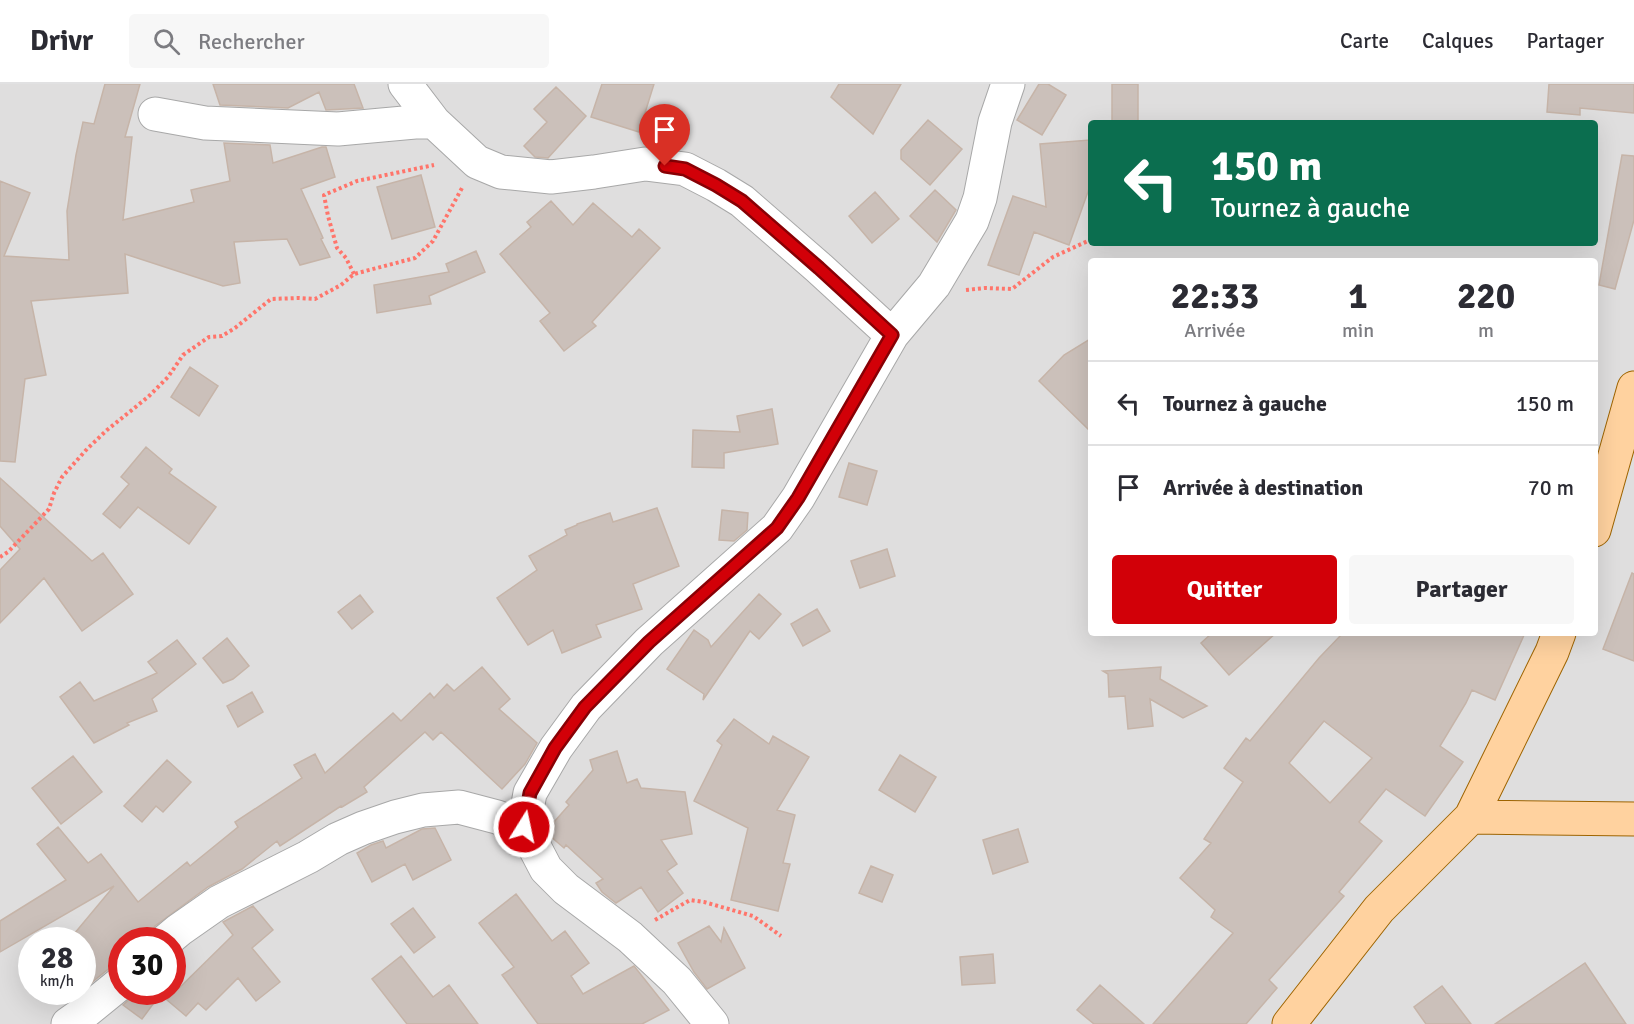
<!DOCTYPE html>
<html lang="fr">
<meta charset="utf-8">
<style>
body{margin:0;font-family:Signika,sans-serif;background:#f7f7f7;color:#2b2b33;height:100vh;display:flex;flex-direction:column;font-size:22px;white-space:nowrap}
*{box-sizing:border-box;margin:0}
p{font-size:20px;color:#7c7c81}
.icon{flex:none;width:33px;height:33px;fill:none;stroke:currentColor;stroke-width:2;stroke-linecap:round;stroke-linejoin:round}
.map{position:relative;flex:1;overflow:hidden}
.panel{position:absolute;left:1088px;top:174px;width:510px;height:378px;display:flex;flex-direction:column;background:#fff;border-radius:6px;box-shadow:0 6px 24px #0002}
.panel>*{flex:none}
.hud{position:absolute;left:1088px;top:36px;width:510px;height:126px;border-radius:6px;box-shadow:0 6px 24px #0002;background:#0b6e4f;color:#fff;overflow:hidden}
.speed{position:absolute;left:18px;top:843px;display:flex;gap:12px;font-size:30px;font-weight:700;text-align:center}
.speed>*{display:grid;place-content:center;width:78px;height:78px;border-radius:50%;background:#fff;box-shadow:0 6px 24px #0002;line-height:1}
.speed small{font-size:15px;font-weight:400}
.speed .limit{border:9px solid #d22;background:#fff;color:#111}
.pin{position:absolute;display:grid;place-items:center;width:51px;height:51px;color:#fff;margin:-62px -26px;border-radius:50% 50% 50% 0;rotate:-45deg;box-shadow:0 0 6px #0007}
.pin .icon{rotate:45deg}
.me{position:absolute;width:66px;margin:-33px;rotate:10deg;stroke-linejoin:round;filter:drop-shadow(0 0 4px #0008)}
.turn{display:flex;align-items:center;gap:21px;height:126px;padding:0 24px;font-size:27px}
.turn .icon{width:78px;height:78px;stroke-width:2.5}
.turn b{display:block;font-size:42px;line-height:51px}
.eta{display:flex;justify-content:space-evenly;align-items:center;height:102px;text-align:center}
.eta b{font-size:36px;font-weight:800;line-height:42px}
.cta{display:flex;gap:12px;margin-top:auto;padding:12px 24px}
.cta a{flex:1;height:69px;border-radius:6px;background:#d20008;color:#fff;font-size:24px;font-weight:800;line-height:69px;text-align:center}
.cta a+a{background:#f7f7f7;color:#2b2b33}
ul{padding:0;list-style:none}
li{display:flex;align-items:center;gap:18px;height:84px;padding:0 24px;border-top:2px solid #e1e1e2}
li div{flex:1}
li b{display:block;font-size:22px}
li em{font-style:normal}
header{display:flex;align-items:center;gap:36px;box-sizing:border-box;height:84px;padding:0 30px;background:#fff;border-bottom:2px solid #e1e1e2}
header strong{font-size:28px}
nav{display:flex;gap:33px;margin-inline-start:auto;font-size:21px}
.search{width:420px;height:54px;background:#f7f7f7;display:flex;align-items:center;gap:15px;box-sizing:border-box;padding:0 21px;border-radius:6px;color:#7c7c81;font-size:22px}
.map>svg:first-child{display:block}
.residential{fill:#dfdede;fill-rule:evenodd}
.building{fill:#cbc0ba;stroke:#c6b4a8;stroke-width:1.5;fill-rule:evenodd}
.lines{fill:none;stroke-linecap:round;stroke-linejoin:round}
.minor-casing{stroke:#a8a8a8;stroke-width:35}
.major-casing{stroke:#9e6400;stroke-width:35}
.path{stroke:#ff756b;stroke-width:4;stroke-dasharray:3 3;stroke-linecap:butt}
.minor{stroke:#fff;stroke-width:33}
.major{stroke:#ffd29f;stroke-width:33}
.route-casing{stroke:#880005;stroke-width:15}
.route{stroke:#d20008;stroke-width:10}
</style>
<header>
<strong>Drivr</strong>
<div class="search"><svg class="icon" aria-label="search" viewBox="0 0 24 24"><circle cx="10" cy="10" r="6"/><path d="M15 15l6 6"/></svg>Rechercher</div>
<nav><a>Carte</a><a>Calques</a><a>Partager</a></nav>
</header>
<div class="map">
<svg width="1634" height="940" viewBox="0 0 1634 940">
<rect width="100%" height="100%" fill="#f2eee7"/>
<path class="residential" d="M0,0h1634v940h-1634zM1090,39h504v120h-504zM1090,177h504v372h-504zM32,856h50v52h-50zM122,856h50v52h-50z"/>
<path class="building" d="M105,0h35l-15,53h7l-9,83 71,-18 -3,-12 39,-9 -6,-38 46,2 3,18 49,-16h4l9,30 -34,12 22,49 -2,1 9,18 -30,8 -13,-26 -53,3 6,41 -17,3 -98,-32 3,39 -97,8 15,74 -21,4 -10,83 -15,-1v-280l30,12 -26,63 65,4 -2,-49 9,-56 7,-33 11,2z
M213,0h141l9,24 -37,2 -7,-18 -31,16 -68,-3z
M602,0h52l-15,48 -48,-15z
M839,0h62l-28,50 -42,-37z
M1039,0h9l18,11 -24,40 -25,-15z
M1112,0h26v38l-26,1z
M1549,0h85v29l-54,-5v7l-33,-3z
M556,3l30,29 -38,42 -13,-1 -11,-11 23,-24 -13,-13z
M928,36l34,29 -32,36 -29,-26v-9z
M1090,56v46l-21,59 -35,-13 -15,43 -31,-10 25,-69 33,11 -6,-63z
M1622,71l12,1v64l-19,69 -16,-4z
M421,91l14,52 -43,12 -15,-52z
M935,106l21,20 -19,32 -27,-26z
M875,108l24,27 -27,24 -23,-27z
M551,117l22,24 20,-22 39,34 7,-8 21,19 -68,74 4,4 -32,25 -24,-30 10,-8 -50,-59 31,-27 -4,-5z
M476,167l9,21 -56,24 2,8 -54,9 -3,-28 75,-13 -3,-8z
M1090,255v92l-51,-50 25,-26z
M190,283l28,19 -19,30 -28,-19z
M772,325l6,35 -54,9v15l-32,-1 1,-37 47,2 -3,-16z
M146,363l26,22 -3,4 47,34 -27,37 -51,-37 -18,21 -17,-14 26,-30 -8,-7z
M849,379l28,8 -10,34 -28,-8z
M0,394l92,83 11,-8 30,41 -51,37 -38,-53 -44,45v-53l20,-21 -20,-23z
M657,424l22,58 -46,18 9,25 -46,16 5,12 -39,16 -9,-23 -25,15 -31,-47 40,-28 -8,-14 38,-21 -2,-5 12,-5v-1l33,-11 3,9z
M722,426l26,3 -1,17 -13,11 -15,-1z
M887,465l8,27 -35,12 -9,-27z
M1632,489l2,1v87l-31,-12z
M759,510l22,20 -22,25 -9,-8 -47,69 1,-6 -37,-25 27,-39 14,10 3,7z
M360,511l13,17 -21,17 -14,-17z
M817,525l13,22 -27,15 -12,-22z
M1212,549h64l-47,42 -28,-32z
M1343,549h182l-30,67 -23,-10 -6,13 -26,43 23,16 -38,54 -39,-27 -27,33 23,19 -43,51 5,4 -75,84 8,8 -31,36h-93l80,-91 -22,-16 4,-7 -35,-32 31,-35 -7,-4 39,-57 -19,-14 22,-30 4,3 69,-83zM1324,637l48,37 -42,45 -41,-40z
M227,554l22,28 -16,13 -10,4 -20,-25z
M177,556l19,24 -44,35 5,12 -30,12 2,2 -35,18 -34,-46 20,-15 14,19 63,-28 -9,-11z
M482,583l28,32 -11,10 38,34 -12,21 -23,25 -61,-57 -8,8 -8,-8 -61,55 3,5 -25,15 -1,-1 -61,40 -3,-5 -35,28 -34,18 -53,39 -5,7 -2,7h-26v24l-11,3 -20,16 -9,-6v-37h-13l45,-54 -114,66v-31l66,-41 -29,-36 21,-17 30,36 13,-9 37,48 49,-40 3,4 48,-39 -3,-5 67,-44 -8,-13 21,-11 10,19 68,-60 8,8 29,-28 4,5 13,-14 7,7z
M1161,583l-1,12 47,27 -24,12 -33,-19 3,27 -25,3 -3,-33 -16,1 -1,-23 -5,-3z
M252,608l11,20 -25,15 -11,-21z
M734,635l35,25 4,-8 36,21 -32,53 18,5 -12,48 7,1 -12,47 -47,-11 17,-72 -54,-27 28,-56 -5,-4z
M617,667l10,32 10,-4 4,9 44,4 7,42 -31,6 16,24 -10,7 16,22 -25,19 -17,-25 -25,16 -14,-11 -6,-9 7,-4 -37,-34 -2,3 -15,-13 -2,-5 22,-25 -3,-3 27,-32 -3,-10z
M900,671l36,22 -21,35 -36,-22z
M73,672l29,36 -41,32 -29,-36z
M167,676l24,22 -28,30 -7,-6 -14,16 -18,-16z
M435,744l16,32 -38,20 -8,-16 -33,18 -15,-29 14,-8 12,-4 3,7 36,-19z
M1018,745l10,33 -35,12 -10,-34z
M871,782l22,9 -11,27 -23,-9z
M516,810l36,47 13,-10 24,32 -18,13 12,18 51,-28 35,44 -27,14h-104l-36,-49 12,-8 -35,-44z
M253,822l20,24 -21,18 28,34 -24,19 -18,-23 -32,32 -8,-7 -12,13 -19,-16 66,-65 -10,-13z
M413,824l22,29 -21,16 -23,-29z
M709,842l12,16 3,-14 21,40 -38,21 -13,-17 -16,-29z
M993,870l2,29 -33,2 -2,-28z
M401,872l32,41 16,-12 29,39h-71l-35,-45z
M1585,879l41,61h-131z
M1100,901l44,39h-50l-17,-14z
M1442,902l29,38h-45l-12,-17z
M138,908h24l-20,27 -19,-14z"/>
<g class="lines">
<g class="minor-casing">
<path id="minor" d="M405,0l29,38 43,40 24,10 50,5 43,-5 51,-8 40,5 31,16 26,16 77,67 73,67
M155,30l50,9 133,6 77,-7h19
M167,856l12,-10 40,-28 89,-45 30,-18 25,-11 32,-11 28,-7 36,-3 38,10 27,10
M68,940l17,-12 37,-30
M712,940l-35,-43 -47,-44 -64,-48 -20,-20 -22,-42 6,-34 26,-45 30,-41 63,-65 128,-114 21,-30 94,-163 42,-50 38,-64 8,-23 15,-76 13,-38"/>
</g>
<g class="major-casing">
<path id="major" d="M1594,446l40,-142
M1471,733l163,2
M1289,940l90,-115 92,-92 81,-165 7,-19"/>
</g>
<path class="path" d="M354,190l-8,-16 -9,-10 -9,-32 -4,-21 33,-14 77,-16
M966,206l19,-2 27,1 41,-32 37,-17
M0,473l8,-5 41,-43 5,-16 8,-16 25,-28 20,-19 41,-33 20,-20 15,-22 26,-18 13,-1 13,-8 36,-29 28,-1 16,1 26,-14 13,-11 61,-16 18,-17 29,-53
M655,836l35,-20 14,2 49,14 28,20"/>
<use href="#minor" class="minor"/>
<use href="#major" class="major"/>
</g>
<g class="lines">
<g class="route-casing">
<path id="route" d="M524,743l6,-34 25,-45 30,-41 64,-65 128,-114 21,-30 94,-163 -73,-67 -77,-67 -26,-16 -31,-16 -20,-3"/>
</g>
<use href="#route" class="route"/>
</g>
</svg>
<div class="speed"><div>28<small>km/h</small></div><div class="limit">30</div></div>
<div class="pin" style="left:665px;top:82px;background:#d93025"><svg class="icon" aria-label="arrive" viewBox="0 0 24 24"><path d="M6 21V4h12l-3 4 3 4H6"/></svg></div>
<svg class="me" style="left:524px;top:743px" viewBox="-20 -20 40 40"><circle r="17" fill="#d20008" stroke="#fff" stroke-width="3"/><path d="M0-11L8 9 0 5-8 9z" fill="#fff"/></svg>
<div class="hud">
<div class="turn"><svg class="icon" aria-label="left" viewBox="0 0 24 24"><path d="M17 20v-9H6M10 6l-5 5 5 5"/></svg><div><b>150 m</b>Tournez à gauche</div></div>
</div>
<section class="panel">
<div class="eta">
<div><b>22:33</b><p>Arrivée</p></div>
<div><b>1</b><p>min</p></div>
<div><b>220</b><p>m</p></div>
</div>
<ul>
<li><svg class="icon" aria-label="left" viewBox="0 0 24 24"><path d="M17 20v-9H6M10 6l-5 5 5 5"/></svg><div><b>Tournez à gauche</b></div><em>150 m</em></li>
<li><svg class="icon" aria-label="arrive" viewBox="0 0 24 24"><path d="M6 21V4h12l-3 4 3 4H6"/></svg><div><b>Arrivée à destination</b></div><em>70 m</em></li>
</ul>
<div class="cta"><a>Quitter</a><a>Partager</a></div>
</section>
</div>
